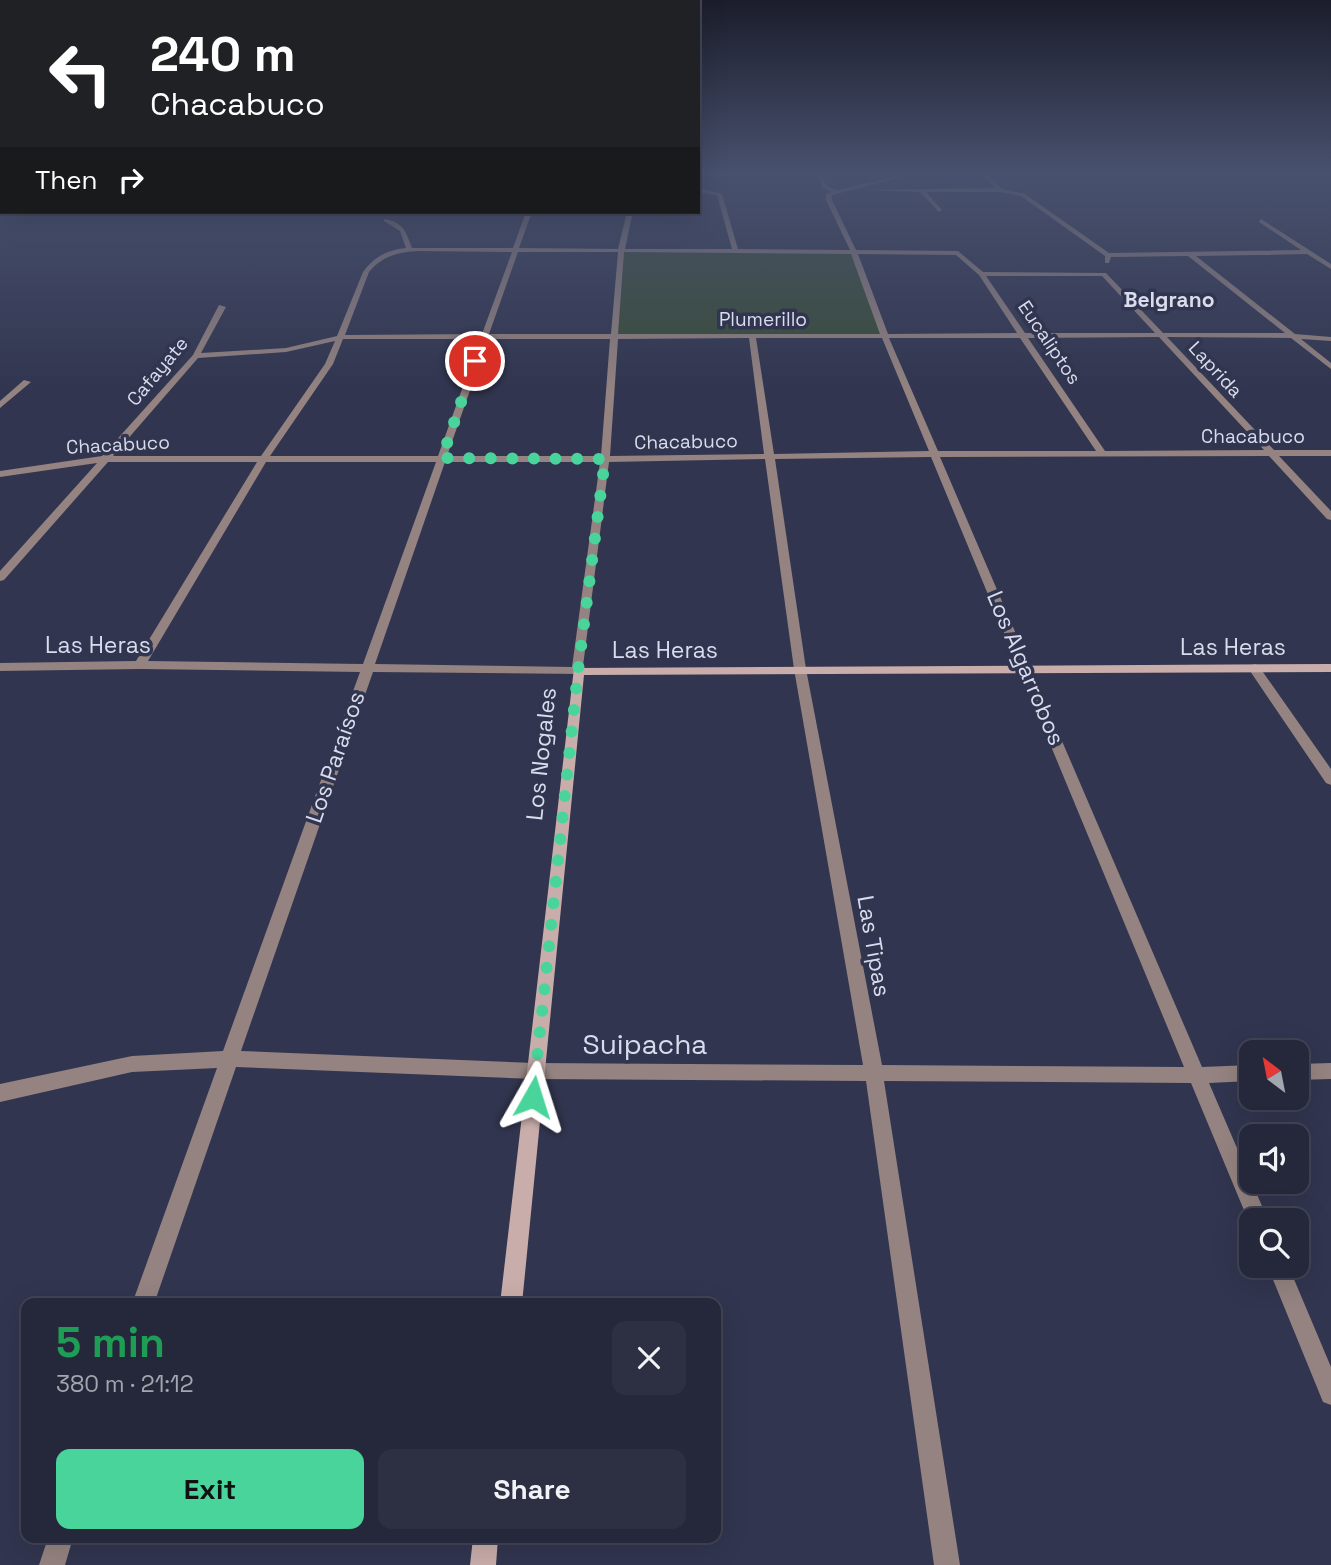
<!DOCTYPE html>
<meta charset="utf-8">
<style>
body{margin:0;font-family:"Space Grotesk",sans-serif;background:#2d3042;color:#f1f3f6;height:100vh;display:flex;flex-direction:column;font-size:26px;white-space:nowrap}
*{box-sizing:border-box;margin:0}
p{font-size:23px;color:#a3a6af}
.icon{flex:none;width:38px;height:38px;fill:none;stroke:currentColor;stroke-width:2;stroke-linecap:round;stroke-linejoin:round}
.map{position:relative;flex:1;overflow:hidden}
.sheet{position:absolute;left:21px;top:1298px;width:700px;height:245px;display:flex;flex-direction:column;background:#25283b;border-radius:14px;box-shadow:0 7px 28px #0002,0 0 0 2px #424455}
.sheet>*{flex:none}
.guide{position:absolute;left:0px;top:0px;width:700px;height:214px;box-shadow:0 7px 28px #0002,0 0 0 2px #424455;background:#202124;color:#fff;overflow:hidden}
.needle{width:46px;rotate:328deg}
.controls{position:absolute;left:1239px;top:1040px;display:grid;gap:14px}
.controls a{display:grid;place-items:center;width:70px;height:70px;border-radius:14px;background:#25283b;box-shadow:0 7px 28px #0002,0 0 0 2px #424455;font-size:35px}
.pin{position:absolute;display:grid;place-items:center;width:60px;height:60px;color:#fff;margin:-30px;border:4px solid #fff;border-radius:50%;box-shadow:0 2px 7px #0007}
.me{position:absolute;width:77px;margin:-38px;rotate:6deg;stroke-linejoin:round;filter:drop-shadow(0 0 5px #0008)}
.turn{display:flex;align-items:center;gap:24px;height:147px;padding:0 35px;font-size:32px}
.turn .icon{width:91px;height:91px;stroke-width:2.5}
.turn b{display:block;font-size:49px;line-height:60px}
.then{display:flex;align-items:center;height:66px;padding:0 35px;background:#0003;gap:14px;font-size:26px}
.round{display:grid;place-items:center;flex:none;width:74px;height:74px;border-radius:14px;background:#2d3042}
.overview{display:flex;align-items:center;justify-content:space-between;height:119px;padding:0 35px}
h1{font-size:42px;font-weight:700;line-height:52px;color:#1e9e55}
.cta{display:flex;gap:14px;margin-top:auto;padding:14px 35px}
.cta a{flex:1;height:80px;border-radius:14px;background:#49d49c;color:#111;font-size:28px;font-weight:700;line-height:80px;text-align:center}
.cta a+a{background:#2d3042;color:#f1f3f6}
.map>svg:first-child{display:block}
.green{fill:#384c36}
.lines{fill:none;stroke-linecap:round;stroke-linejoin:round}
.street{fill:#948381;fill-rule:evenodd}
.secondary{fill:#c8adaa;fill-rule:evenodd}
.route{stroke:#49d49c;stroke-width:12;stroke-dasharray:0 21.6}
.labels{text-anchor:middle;stroke-width:7;stroke-linejoin:round;paint-order:stroke}
.far-street-label{font-size:19px;fill:#d8dcec;stroke:#31354f}
.far-quarter-label{font-size:21px;font-weight:bold;fill:#d8dcec;stroke:#31354f}
.street-label{font-size:23px;fill:#d8dcec;stroke:#31354f}
.near-street-label{font-size:28px;fill:#d8dcec;stroke:#31354f}
</style>
<div class="map">
<svg width="1331" height="1565" viewBox="0 0 1331 1565">
<rect width="100%" height="100%" fill="#31354f"/>
<path class="green" d="M853,250l31,84 -270,2 7,-85z"/>
<g class="lines">
<path class="street" d="M817,174h4l6,12 10,4 69,-16h8l-82,21v5l24,50 102,1 25,21 123,1 57,60h122l-97,-77 -77,1 -2,6h-4v-7l-84,-60 -21,-4h-74l16,18 -3,2 -19,-20 -57,-2 132,-2 -14,-14h6l15,15 23,5 84,59 192,-3 -42,-28 2,-3 70,45v5l-24,-15 -111,2 99,78 36,3v4l-30,-2 30,24v6l-40,-31 -124,-1 107,113h57v6h-52l52,55v9l-4,-1 -58,-63 -329,1 262,610 49,-2v16l-42,2 59,137h-17v7l-60,-144 -307,-2 76,484h-26l-68,-484 -331,-2 -299,-12 -82,237h-22l85,-236 -85,4 -132,30v-18l132,-28 91,-5 137,-379 -220,-3 -140,2v-8l136,-2 121,-199h-149l-104,118 -4,1v-10l97,-108 -97,14v-6l102,-15 91,-101 26,-50 7,2 -25,46 85,-5 51,-12 26,-64c11,-15 24,-22 43,-24l-6,-17 -16,-10v-2c19,3 22,12 28,29h101l13,-36h6l-13,36 99,1 9,-37h6l-8,37h107l-15,-54 -19,-3v-4l24,6 16,55 112,1 -24,-50v-6l5,-2 -8,-4zM418,251l94,1 -30,82 -137,1 24,-63c13,-16 29,-20 49,-21zM518,252h100l-7,82h-122zM624,252l227,2 29,80h-262zM858,254l98,1 23,20 38,58 -129,1zM986,276h116l53,57h-130zM1159,337l105,113 -159,1 -77,-113zM749,338l15,116 -154,2 8,-117zM756,338h126l47,113 -155,3zM889,338h131l76,113h-158zM343,339h137l-42,117h-168l63,-92zM488,339h122l-9,117h-154zM335,341l-10,23 -64,92h-148l85,-98 88,-6zM931,457l253,610 -302,-2 -76,-396 -31,-210zM765,459l29,210 69,396 -328,-2 -294,-12 132,-379 209,2 27,-212zM266,462h170l-73,202 -215,-3zM445,462h155l-28,205 -197,-3z
M24,380l7,2 -31,26v-7z
M1254,664l4,1 73,104v16l-5,-2 -78,-115z
M1331,1063v16l-34,1v-16z
M1267,1265h21l43,102v38l-8,-3z
M48,1538h25l-8,27h-26z"/>
<path class="secondary" d="M1331,664v8l-747,3 -62,629h-22l74,-636z
M473,1538h25l-2,27h-26z"/>
</g>
<linearGradient id="sky" x2="0" y2="1"><stop stop-color="#1b1d2b"/><stop offset="0.44" stop-color="#48516e"/><stop offset="1" stop-color="#48516e" stop-opacity="0"/></linearGradient>
<rect width="1331" height="393" fill="url(#sky)"/>
<g class="lines">
<path class="route" d="M475,361l-33,97 163,1 -27,212 -45,426"/>
</g>
<g class="labels">
<g class="far-street-label">
<text x="763" y="326">Plumerillo</text>
<text transform="translate(1050 342) rotate(56)" y="7">Eucaliptos</text>
<text transform="translate(1216 369) rotate(47)" y="7">Laprida</text>
<text transform="translate(157 371) rotate(-50)" y="7">Cafayate</text>
<text x="1253" y="443">Chacabuco</text>
<text transform="translate(686 441) rotate(-1)" y="7">Chacabuco</text>
<text transform="translate(118 444) rotate(-3)" y="7">Chacabuco</text>
</g>
<g class="far-quarter-label">
<text x="1169" y="307">Belgrano</text>
</g>
<g class="street-label">
<text x="98" y="653">Las Heras</text>
<text x="1233" y="655">Las Heras</text>
<text x="665" y="658">Las Heras</text>
<text transform="translate(1026 668) rotate(67)" y="8">Los Algarrobos</text>
<text transform="translate(541 754) rotate(-84)" y="8">Los Nogales</text>
<text transform="translate(335 757) rotate(-71)" y="8">Los Paraísos</text>
<text transform="translate(874 946) rotate(80)" y="8">Las Tipas</text>
</g>
<g class="near-street-label">
<text x="645" y="1054">Suipacha</text>
</g>
</g>
</svg>
<div class="controls">
<a><svg class="needle" viewBox="-14 -14 28 28"><path d="M0-13l5 13h-10z" fill="#e53935"/><path d="M0 13l5-13h-10z" fill="#a3a6af"/></svg></a>
<a><svg class="icon" aria-label="sound" viewBox="0 0 24 24"><path d="M4 9h4l5-4v14l-5-4H4zM17 9q2 3 0 6"/></svg></a>
<a><svg class="icon" aria-label="search" viewBox="0 0 24 24"><circle cx="10" cy="10" r="6"/><path d="M15 15l6 6"/></svg></a>
</div>
<div class="pin" style="left:475px;top:361px;background:#d93025"><svg class="icon" aria-label="arrive" viewBox="0 0 24 24"><path d="M6 21V4h12l-3 4 3 4H6"/></svg></div>
<svg class="me" style="left:533px;top:1097px" viewBox="-20 -20 40 40"><path d="M0-17L14 15 0 8-14 15z" fill="#49d49c" stroke="#fff" stroke-width="4"/></svg>
<div class="guide">
<div class="turn"><svg class="icon" aria-label="left" viewBox="0 0 24 24"><path d="M17 20v-9H6M10 6l-5 5 5 5"/></svg><div><b>240 m</b>Chacabuco</div></div>
<div class="then">Then<svg class="icon" aria-label="right" viewBox="0 0 24 24"><path d="M7 20v-9h11M14 6l5 5-5 5"/></svg></div>
</div>
<section class="sheet">
<div class="overview"><div><h1>5 min</h1><p>380 m · 21:12</p></div><a class="round"><svg class="icon" aria-label="close" viewBox="0 0 24 24"><path d="M6 6l12 12M18 6L6 18"/></svg></a></div>
<div class="cta"><a>Exit</a><a>Share</a></div>
</section>
</div>
